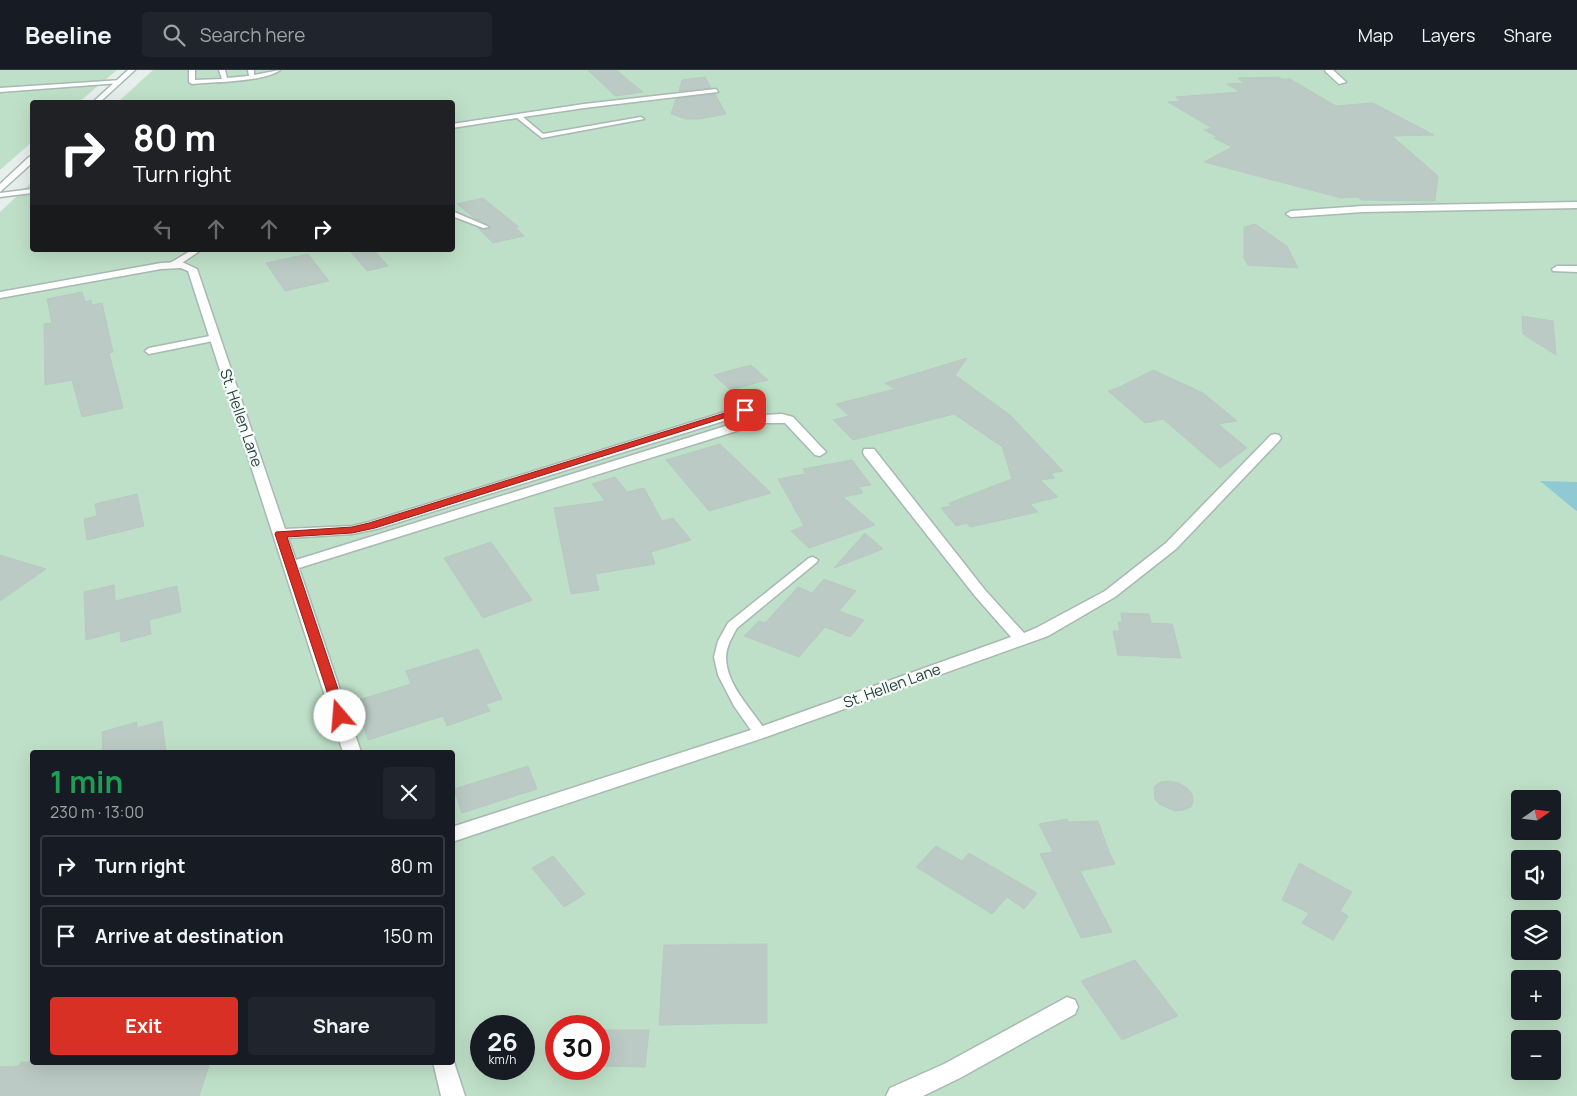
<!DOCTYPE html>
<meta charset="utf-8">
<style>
body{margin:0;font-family:Manrope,sans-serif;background:#20242c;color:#f1f3f6;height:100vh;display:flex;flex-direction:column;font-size:19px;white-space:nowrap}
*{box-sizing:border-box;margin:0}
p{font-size:16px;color:#9ea1a6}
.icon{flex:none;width:28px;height:28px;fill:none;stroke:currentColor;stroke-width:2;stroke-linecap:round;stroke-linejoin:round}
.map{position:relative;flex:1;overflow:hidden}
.sheet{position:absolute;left:30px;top:680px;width:425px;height:315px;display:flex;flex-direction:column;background:#171b24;border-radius:5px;box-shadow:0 5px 20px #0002}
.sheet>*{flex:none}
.top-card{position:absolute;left:30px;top:30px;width:425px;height:152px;border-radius:5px;box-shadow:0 5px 20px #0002;background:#202124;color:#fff;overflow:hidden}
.needle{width:32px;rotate:76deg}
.fabs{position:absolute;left:1511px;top:720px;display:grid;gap:10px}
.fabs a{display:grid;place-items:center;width:50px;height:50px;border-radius:5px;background:#171b24;box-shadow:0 5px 20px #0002;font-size:25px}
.speed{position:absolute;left:470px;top:945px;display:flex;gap:10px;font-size:25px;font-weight:700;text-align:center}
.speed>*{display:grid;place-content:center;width:65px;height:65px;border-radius:50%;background:#171b24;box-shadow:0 5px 20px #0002;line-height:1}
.speed small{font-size:12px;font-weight:400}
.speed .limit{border:8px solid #d22;background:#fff;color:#111}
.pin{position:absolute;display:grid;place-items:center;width:42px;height:42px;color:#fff;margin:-21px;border-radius:10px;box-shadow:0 2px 8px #0006}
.me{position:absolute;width:55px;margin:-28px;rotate:342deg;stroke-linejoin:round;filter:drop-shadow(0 0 4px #0008)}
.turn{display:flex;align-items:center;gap:18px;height:105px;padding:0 20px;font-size:22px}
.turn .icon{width:65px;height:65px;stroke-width:2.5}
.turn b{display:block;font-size:35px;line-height:42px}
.lanes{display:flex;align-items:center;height:48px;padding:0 20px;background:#0003;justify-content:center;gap:25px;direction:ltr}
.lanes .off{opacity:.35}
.round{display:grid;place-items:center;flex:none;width:52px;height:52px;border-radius:5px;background:#20242c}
.headline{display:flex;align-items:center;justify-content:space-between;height:85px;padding:0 20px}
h1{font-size:30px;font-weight:700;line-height:38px;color:#1e9e55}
.cta{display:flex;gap:10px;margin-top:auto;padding:10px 20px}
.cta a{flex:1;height:58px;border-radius:5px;background:#d93025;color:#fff;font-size:20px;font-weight:700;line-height:58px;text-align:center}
.cta a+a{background:#20242c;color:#f1f3f6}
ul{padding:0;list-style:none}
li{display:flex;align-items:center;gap:15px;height:62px;margin:0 10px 8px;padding:0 10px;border:2px solid #363941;border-radius:5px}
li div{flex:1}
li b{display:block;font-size:19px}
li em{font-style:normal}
header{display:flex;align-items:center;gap:30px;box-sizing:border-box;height:70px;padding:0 25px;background:#171b24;border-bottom:1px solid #363941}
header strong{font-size:24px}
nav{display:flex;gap:28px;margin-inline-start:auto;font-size:18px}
.search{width:350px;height:45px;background:#20242c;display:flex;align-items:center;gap:12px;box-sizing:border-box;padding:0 18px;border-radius:5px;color:#9ea1a6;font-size:19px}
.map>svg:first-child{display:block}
.green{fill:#bfe0c8;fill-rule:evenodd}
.water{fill:#8ec9d4}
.building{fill:#bbcac4;stroke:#b8c9c2}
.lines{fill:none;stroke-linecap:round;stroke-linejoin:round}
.lane-casing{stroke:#a8b8b2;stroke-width:3}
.street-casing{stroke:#a8b8b2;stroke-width:3}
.secondary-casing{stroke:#a4bbb3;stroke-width:3}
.lane{fill:#fff;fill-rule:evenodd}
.street{fill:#fff;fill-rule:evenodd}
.secondary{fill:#fff;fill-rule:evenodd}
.route{fill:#d93025;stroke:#8d1f18}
.labels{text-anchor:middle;stroke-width:4.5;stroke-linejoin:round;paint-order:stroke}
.street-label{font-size:15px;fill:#24423a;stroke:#f7fbf9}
</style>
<header>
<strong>Beeline</strong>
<div class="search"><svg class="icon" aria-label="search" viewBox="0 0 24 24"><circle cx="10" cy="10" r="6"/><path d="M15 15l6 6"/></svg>Search here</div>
<nav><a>Map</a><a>Layers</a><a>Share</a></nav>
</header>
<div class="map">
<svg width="1577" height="1026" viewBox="0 0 1577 1026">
<rect width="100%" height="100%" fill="#e6efeb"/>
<path class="green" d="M0,0h117l-38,32h-47v40l-32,28z
M153,0h1424v1026h-1577v-884l32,-30v68h420v-148h-334zM32,682h420v310h-420zM1520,729h32v32h-32zM1520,789h32v32h-32zM1520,849h32v32h-32zM1520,909h32v32h-32zM481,956h43v43h-43zM556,956h43v43h-43zM1520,969h32v32h-32z"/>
<path class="water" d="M1540,411l37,1v29l-3,-2z"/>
<path class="building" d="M588,0h28l27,22 -28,4z
M705,7l6,11 -32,3 3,-11z
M1278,7l4,2h8l46,27 37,-3 61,32 -42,1 46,40 -3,25 -74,-1 -3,-3 -17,1 -137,-36 28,-15 -18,-9 4,-1 -14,-7 8,-2 -44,-26 13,-1 -5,-4 64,-5 -13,-8 17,-1 -6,-5z
M715,24l11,20 -27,5h-13l-15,-5 5,-15z
M483,128l36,29h-4l9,9 -31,7 -15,-15 11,1 1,-4 -16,-7 -17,-14z
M1255,154l32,22 11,22 -50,-3 -4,-7v-31z
M349,180h25l14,16 -21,5z
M308,184l21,27 -44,10 -19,-28z
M82,222l3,10 6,-2 1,5 10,-2 11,49 -4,1 14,55 -41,9 -10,-37 -27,5 -1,-61 8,-1 -5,-24z
M1522,246l31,5 3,34 -33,-21z
M967,288l-12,17 55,40 53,56 -12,2 4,5 -15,2 18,17 -28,7 8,8 -68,15 -3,-4 -11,3 -15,-18 10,-2 -2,-3 63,-24 -10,-33 5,4 -53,-36 -101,26 -20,-20 16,-4 -13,-12 59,-15 -10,-6z
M751,295l17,15 -38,10 -16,-15z
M1153,300l50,23 34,28 -19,3 29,24 -27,20 -57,-49 -18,4 -37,-32 14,-5z
M720,374l51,49 -62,18 -43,-51z
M852,390l19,25 -12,2 4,6 -20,4 32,28 -66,23 -18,-17 13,-5 -26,-47 28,-5 -3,-5z
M615,407l12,15 17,-4 18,33 11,-3 18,22 -40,12 4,12 -60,10 4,16 -28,4 -17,-86 51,-7 -13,-17z
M137,424l7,32 -57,14 -3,-21 13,-3 -2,-12z
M865,463l18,16 -49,19z
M491,472l41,58 -49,18 -39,-60z
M0,485l46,14 -46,32z
M824,509l32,12 -17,20 25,9 -14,17 -25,-10 -26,30 -55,-21 15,-15 6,2 33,-36 14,6z
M114,515l1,16 62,-15 4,26 -32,8 2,14 -30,8 -1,-11 -34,9 -2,-48z
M1121,543l28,1 2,9 21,1 9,34 -63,-3 -5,-24h7l-2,-9h4z
M478,579l24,50 -16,5 4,7 -43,15 -4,-10 -75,24 -13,-39 56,-17 -5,-13z
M162,651l4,31h-63l-1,-20 35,-10v6z
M528,696l9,23 -75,24 -8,-24z
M1169,711l10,2 8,5 5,6 1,7 -2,6 -7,3 -9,1 -16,-7 -4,-5 -1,-12 6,-5z
M1067,749l2,3 29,-1 11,31 6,12 -35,7 32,61 -31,6 -41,-84 13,-2 -14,-28z
M936,776l26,15 7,-8 68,40 -13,16 -17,-12 -15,17 -76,-47z
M553,786l32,38 -21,13 -32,-39z
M1299,793l53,29 -12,19 8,5 -15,24 -31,-17 7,-10 -27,-13z
M767,874v79l-108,2 5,-80z
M1135,890l43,56 -56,24 -41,-59z
M599,960h50l-4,37 -46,-1z
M21,992h189l-11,34h-199v-29l19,-1z"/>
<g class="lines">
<g class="lane-casing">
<path id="lane" d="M189,0h6v10l27,-1 -3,-9h6l2,8 22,-2 -1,-6h6v5l26,-5c-15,12 -68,12 -88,14l-3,-2z
M122,10l-2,3 -120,9v-4z
M716,19l2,3 -134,16 -61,9 20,17 98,-17 3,2 -102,19 -25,-20 -65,10v-4l132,-20z
M32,119v4l-32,4v-4z
M452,141l35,15 2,1 -6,1 -31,-12z
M192,180h9l-25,17h-6v-4z
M215,265l3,1v4l-69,14 -4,-3 4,-3z
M813,487l5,3 -1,2 -80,66c-5,9 -11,19 -11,30 1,29 27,52 41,75l-2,3h-10l-21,-30 -16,-31 -4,-18 4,-16 10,-18 81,-65z"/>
</g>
<g class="street-casing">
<path id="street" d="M1325,0h8l13,12 -7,2 -13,-12z
M1577,132v6l-214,4 -72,5 -5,-3 5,-3 72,-5z
M182,192l15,7 88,260 67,-3 17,-4 372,-115 4,-1 6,4 -2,3 -372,116 -25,5 -64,4 8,22 465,-145 21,-1 11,3 33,35 -6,4 -5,-1 -30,-32h-23l-463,145 62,184h-18l-155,-481 -7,-3 -20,1 -161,29v-6l161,-29z
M1557,196h20v6l-24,-1 -1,-2z
M1275,364l4,1 2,3 -2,3 -103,108 -61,48 -67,39 -282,101 -314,105v-15l302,-98 257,-92 -36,-41 -111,-141 -1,-3 1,-3h10l111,141 39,43 12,-5 69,-37 61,-48 105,-108z
M1067,927l8,3 3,7 -3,7 -115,64 -37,18h-37l4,-8 54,-24z
M452,986l13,40h-24l-8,-34h19z"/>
</g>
<g class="secondary-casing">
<path id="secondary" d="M128,0h7l-35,32h-7z
M29,87h3v6l-32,29v-8z"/>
</g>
<use href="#lane" class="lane"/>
<use href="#street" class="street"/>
<use href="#secondary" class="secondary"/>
</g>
<path class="route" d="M741,338h7l1,2 -374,118 -23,5 -65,4 60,179 -2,3h-9l-61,-185 1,-2 76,-5 17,-4z"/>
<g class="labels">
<g class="street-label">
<text transform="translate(241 348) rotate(71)" y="5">St. Hellen Lane</text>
<text transform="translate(892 616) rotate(-20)" y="5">St. Hellen Lane</text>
</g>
</g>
</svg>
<div class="fabs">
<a><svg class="needle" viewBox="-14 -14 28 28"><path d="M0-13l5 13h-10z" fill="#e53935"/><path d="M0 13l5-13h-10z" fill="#9ea1a6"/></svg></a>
<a><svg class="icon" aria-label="sound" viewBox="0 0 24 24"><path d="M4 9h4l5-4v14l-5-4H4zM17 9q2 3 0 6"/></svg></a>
<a><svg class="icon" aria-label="layers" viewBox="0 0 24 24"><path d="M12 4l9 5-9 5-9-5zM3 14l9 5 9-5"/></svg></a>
<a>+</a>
<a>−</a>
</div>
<div class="speed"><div>26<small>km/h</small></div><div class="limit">30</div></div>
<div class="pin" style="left:745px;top:340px;background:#d93025"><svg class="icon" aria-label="arrive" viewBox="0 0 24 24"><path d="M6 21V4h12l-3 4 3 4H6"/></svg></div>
<svg class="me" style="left:340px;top:646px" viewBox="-20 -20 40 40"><circle r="19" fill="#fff"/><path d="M0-13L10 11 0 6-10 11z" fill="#d93025"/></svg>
<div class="top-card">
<div class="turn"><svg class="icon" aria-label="right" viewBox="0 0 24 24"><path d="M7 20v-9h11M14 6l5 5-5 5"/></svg><div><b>80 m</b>Turn right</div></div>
<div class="lanes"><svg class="icon off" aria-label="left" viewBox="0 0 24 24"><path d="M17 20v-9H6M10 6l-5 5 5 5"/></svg><svg class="icon off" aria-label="ahead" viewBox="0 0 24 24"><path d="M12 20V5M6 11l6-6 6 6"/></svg><svg class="icon off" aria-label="ahead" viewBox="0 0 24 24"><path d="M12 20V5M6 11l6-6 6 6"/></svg><svg class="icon" aria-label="right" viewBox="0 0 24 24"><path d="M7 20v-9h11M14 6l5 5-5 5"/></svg></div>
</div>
<section class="sheet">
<div class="headline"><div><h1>1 min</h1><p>230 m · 13:00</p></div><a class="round"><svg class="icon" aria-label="close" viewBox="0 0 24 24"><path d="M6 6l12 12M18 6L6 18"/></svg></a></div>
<ul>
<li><svg class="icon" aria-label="right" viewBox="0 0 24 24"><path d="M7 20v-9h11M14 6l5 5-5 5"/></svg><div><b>Turn right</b></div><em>80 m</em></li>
<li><svg class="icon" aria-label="arrive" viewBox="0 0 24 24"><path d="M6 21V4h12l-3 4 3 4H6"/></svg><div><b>Arrive at destination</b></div><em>150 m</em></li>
</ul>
<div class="cta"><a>Exit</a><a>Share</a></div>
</section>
</div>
